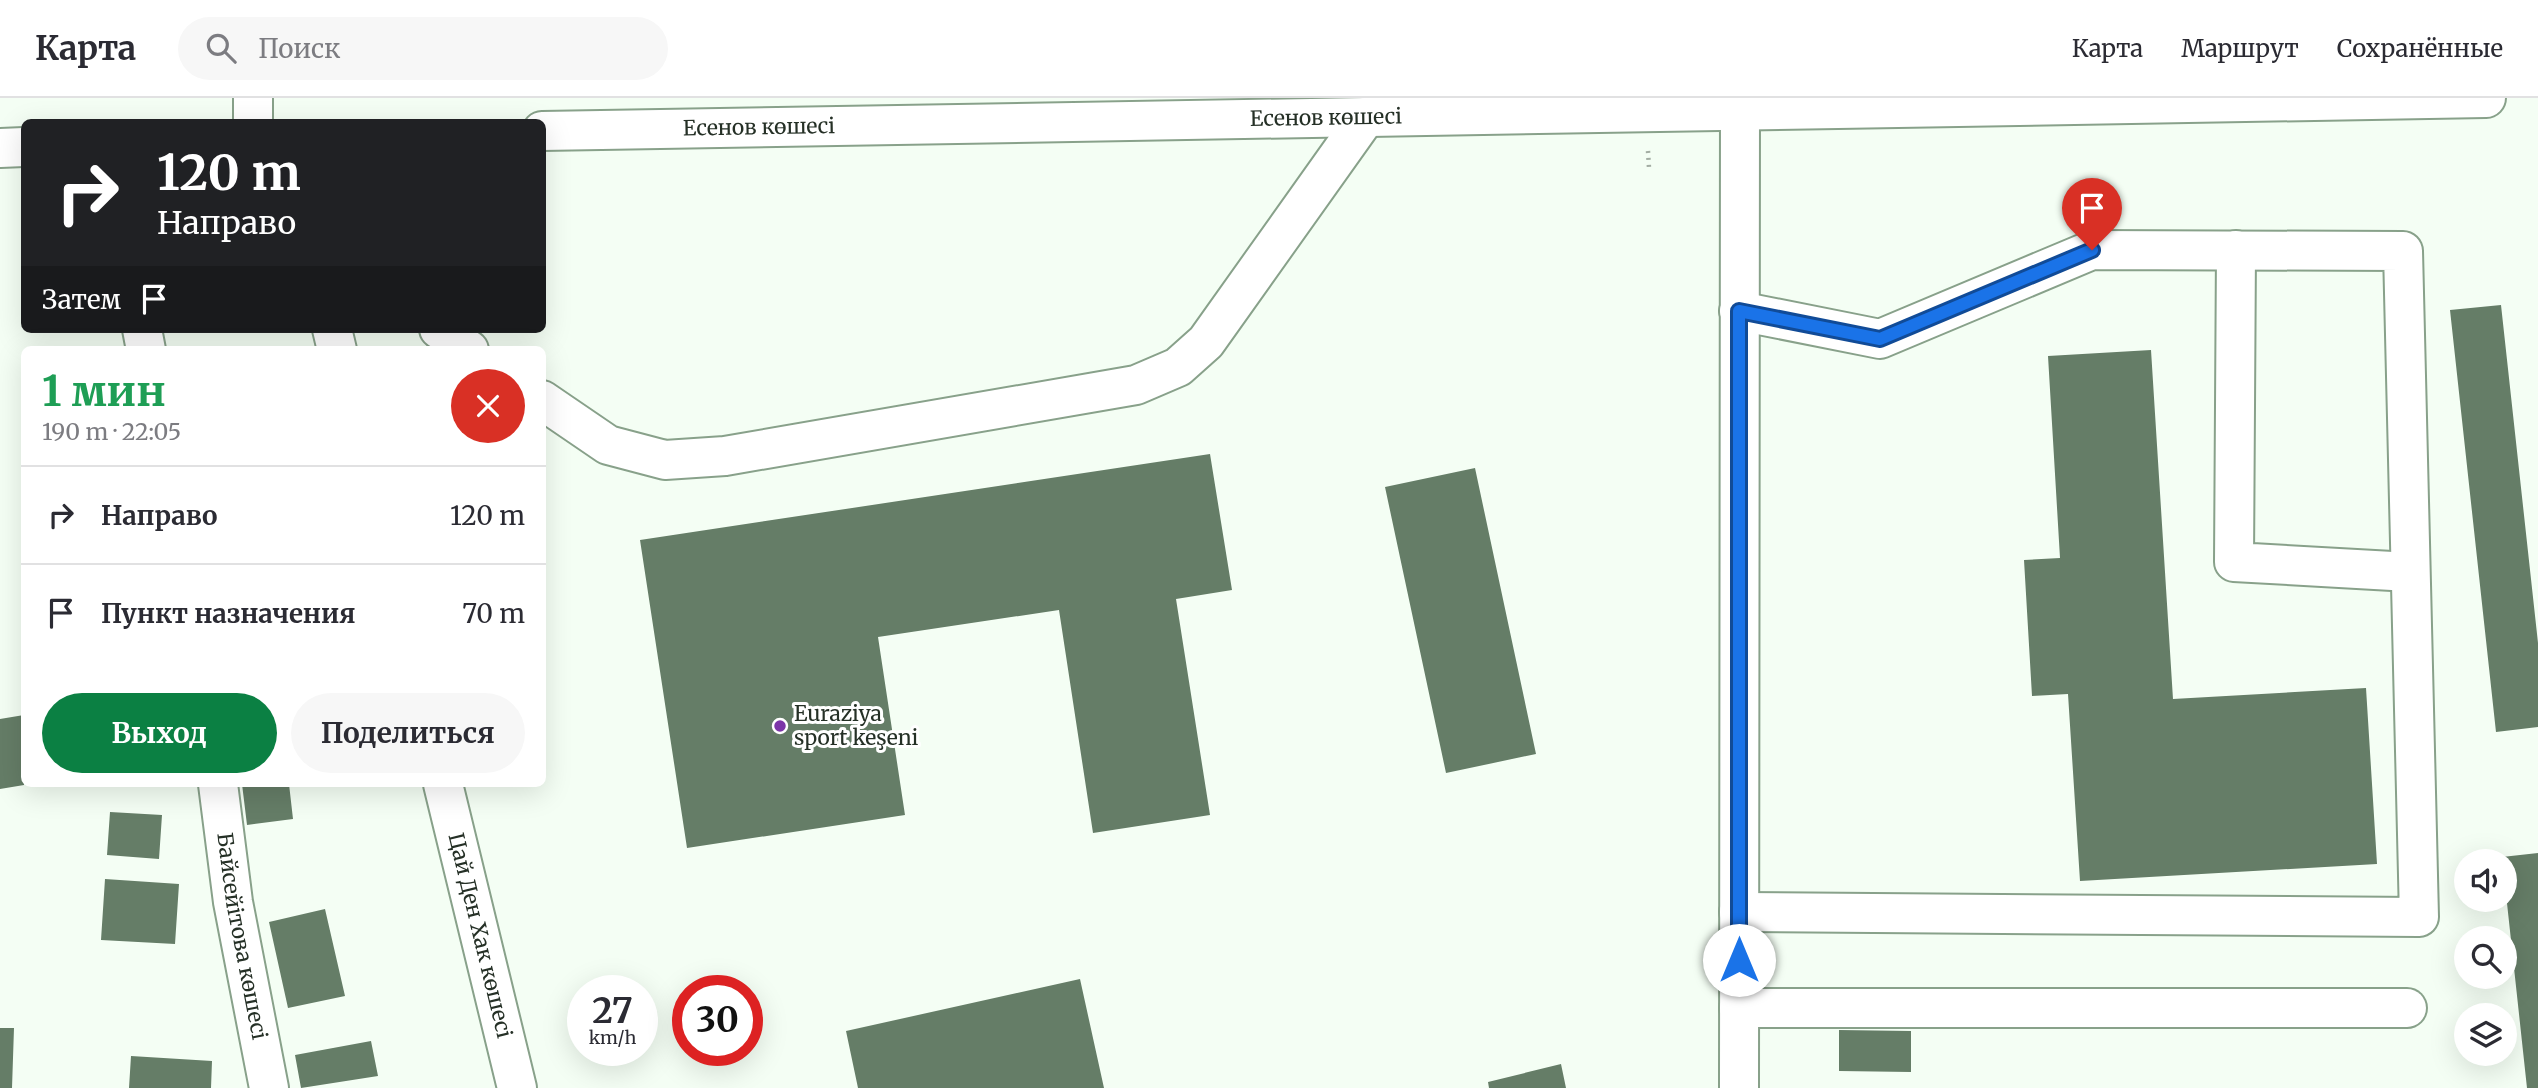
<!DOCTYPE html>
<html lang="ru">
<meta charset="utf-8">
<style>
body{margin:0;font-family:Merriweather,serif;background:#f7f7f7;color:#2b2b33;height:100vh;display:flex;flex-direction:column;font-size:26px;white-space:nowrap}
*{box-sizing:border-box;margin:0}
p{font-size:23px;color:#7c7c81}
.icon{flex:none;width:38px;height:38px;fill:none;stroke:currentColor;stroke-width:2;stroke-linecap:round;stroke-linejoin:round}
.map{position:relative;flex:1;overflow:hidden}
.panel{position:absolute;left:21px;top:248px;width:525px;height:441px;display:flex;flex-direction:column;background:#fff;border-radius:10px;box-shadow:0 7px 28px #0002}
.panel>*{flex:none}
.hud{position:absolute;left:21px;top:21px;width:525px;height:214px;border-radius:10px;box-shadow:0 7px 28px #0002;background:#202124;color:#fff;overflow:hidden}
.tools{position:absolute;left:2454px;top:751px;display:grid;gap:14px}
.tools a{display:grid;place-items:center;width:63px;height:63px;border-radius:50%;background:#fff;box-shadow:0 7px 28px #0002;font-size:35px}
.speed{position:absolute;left:567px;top:877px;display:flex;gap:14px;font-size:35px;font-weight:700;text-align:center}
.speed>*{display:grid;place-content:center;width:91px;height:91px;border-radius:50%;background:#fff;box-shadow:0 7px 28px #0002;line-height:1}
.speed small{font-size:18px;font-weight:400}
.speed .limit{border:10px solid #d22;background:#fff;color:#111}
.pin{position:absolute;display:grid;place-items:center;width:60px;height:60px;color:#fff;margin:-72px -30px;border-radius:50% 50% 50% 0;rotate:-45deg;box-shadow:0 0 7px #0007}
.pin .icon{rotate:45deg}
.me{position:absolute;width:77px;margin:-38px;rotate:0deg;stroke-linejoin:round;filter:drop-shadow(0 0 5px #0008)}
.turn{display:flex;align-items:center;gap:24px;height:147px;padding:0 21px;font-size:32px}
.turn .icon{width:91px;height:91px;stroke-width:2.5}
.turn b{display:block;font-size:49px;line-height:60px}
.then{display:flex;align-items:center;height:66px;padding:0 21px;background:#0003;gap:14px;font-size:26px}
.round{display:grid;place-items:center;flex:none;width:74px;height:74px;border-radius:37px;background:#f7f7f7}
.overview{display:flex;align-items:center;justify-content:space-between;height:119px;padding:0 21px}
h1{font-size:42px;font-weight:700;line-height:52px;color:#1e9e55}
.primary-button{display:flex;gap:14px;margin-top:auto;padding:14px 21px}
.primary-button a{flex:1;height:80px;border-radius:42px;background:#0b8043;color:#fff;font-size:28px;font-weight:700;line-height:80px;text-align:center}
.primary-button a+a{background:#f7f7f7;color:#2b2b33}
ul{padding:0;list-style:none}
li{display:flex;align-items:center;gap:21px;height:98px;padding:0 21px;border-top:2px solid #e1e1e2}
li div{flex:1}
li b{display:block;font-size:26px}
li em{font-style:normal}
header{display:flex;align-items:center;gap:42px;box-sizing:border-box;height:98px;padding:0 35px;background:#fff;border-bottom:2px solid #e1e1e2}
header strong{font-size:33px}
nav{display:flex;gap:38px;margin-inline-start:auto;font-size:24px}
.search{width:490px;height:63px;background:#f7f7f7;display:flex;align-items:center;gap:18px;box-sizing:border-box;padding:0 24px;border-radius:38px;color:#7c7c81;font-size:26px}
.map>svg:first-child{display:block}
.building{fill:#657d67}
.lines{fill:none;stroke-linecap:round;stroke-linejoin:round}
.minor-casing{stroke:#88a18a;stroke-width:42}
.path{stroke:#a3ada3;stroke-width:4.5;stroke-dasharray:2 5;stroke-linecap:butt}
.minor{stroke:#fff;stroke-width:38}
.route-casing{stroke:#114b97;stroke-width:18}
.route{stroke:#1a73e8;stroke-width:12}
.poi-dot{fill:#7c35a8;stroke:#fff;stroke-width:2.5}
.labels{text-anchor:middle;stroke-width:6;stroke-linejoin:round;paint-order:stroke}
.street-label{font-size:21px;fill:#253026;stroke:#fff}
.poi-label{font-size:21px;fill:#253026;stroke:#fff;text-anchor:start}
</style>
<header>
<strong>Карта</strong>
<div class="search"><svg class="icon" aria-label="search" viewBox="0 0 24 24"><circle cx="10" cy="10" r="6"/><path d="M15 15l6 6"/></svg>Поиск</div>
<nav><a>Карта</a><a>Маршрут</a><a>Сохранённые</a></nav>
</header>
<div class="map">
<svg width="2538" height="990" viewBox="0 0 2538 990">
<rect width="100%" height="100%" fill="#f4fef4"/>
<path class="building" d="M2501,207l37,338v84l-42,5 -46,-422z
M2151,252l22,349 193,-11 11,176 -297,17 -12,-187 -36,2 -8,-136 36,-2 -12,-202z
M1210,356l22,136 -56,9 34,216 -117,18 -34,-223 -181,27 27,178 -218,33 -47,-308z
M1475,370l61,286 -90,19 -61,-286z
M24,617v70l-24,4v-70z
M242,686h47l4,35 -46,6z
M110,714l52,3 -3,44 -52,-4z
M2538,755v235h-11l-25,-231z
M105,781l74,5 -4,60 -74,-4z
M325,811l20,87 -57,12 -19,-86z
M1080,881l24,109h-246l-12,-57z
M0,930h14l-2,60h-12z
M1839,932l72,1v41l-72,-1z
M371,943l7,35 -77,12 -6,-33z
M131,958l81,5 -1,27h-82z
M1561,966l5,24h-77l-1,-6z"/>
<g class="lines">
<g class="minor-casing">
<g id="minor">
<path d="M253,24v-24"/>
<path id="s1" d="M542,33l1944,-33"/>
<path d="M0,50l24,-1"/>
<path d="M2236,152l-2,312 176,10"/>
<path d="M1739,213l141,28 212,-89 311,1 16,666 -680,-5"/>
<path d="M142,231l4,21"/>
<path d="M332,231l5,21"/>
<path d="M439,231l30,21"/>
<path d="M542,302l66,45 57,15 60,-4 411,-71 42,-18 28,-25 160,-225"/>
<path id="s2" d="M218,686l15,118 36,186"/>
<path id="s3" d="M443,686l74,304"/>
<path d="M1739,910h668"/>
<path d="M1739,990l1,-990"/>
</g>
</g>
<path class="path" d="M1648,53l1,17"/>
<use href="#minor" class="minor"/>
</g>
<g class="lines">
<g class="route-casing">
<path id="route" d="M1739,862v-649l141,28 212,-89"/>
</g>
<use href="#route" class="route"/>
</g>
<circle class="poi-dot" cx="780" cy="628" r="7"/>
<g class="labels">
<g class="street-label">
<text dy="7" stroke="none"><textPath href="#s1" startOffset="784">Есенов көшесі</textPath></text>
<text dy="7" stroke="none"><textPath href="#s1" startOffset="217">Есенов көшесі</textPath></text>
<text dy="7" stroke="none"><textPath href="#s2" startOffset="154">Байсейітова көшесі</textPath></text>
<text dy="7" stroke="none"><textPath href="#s3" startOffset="156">Цай Ден Хак көшесі</textPath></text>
</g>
<g class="poi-label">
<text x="794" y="623">Euraziya<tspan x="794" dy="24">sport keşeni</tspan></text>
</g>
</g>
</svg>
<div class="tools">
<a><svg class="icon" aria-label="sound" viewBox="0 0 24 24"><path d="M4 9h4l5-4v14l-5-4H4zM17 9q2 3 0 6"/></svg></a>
<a><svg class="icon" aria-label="search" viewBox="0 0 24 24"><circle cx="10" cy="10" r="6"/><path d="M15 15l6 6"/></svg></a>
<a><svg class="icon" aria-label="layers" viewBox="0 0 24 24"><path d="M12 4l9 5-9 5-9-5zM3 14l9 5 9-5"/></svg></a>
</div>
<div class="speed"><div>27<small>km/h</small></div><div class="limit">30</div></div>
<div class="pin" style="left:2092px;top:152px;background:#d93025"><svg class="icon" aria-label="arrive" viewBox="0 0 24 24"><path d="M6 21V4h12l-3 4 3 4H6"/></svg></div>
<svg class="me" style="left:1739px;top:862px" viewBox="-20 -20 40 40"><circle r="19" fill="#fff"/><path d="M0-13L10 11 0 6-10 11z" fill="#1a73e8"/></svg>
<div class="hud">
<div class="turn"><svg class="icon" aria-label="right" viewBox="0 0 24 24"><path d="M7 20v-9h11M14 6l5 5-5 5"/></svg><div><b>120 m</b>Направо</div></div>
<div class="then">Затем<svg class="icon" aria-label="arrive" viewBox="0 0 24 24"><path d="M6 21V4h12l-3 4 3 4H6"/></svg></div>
</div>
<section class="panel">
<div class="overview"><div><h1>1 мин</h1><p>190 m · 22:05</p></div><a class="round" style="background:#d93025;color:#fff"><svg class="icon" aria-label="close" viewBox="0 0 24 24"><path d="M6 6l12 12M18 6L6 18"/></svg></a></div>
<ul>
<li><svg class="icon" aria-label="right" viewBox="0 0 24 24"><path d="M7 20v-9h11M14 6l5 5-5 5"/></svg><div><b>Направо</b></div><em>120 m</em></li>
<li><svg class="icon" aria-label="arrive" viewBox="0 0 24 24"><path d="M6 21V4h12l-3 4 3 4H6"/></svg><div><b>Пункт назначения</b></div><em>70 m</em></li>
</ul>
<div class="primary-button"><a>Выход</a><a>Поделиться</a></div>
</section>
</div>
